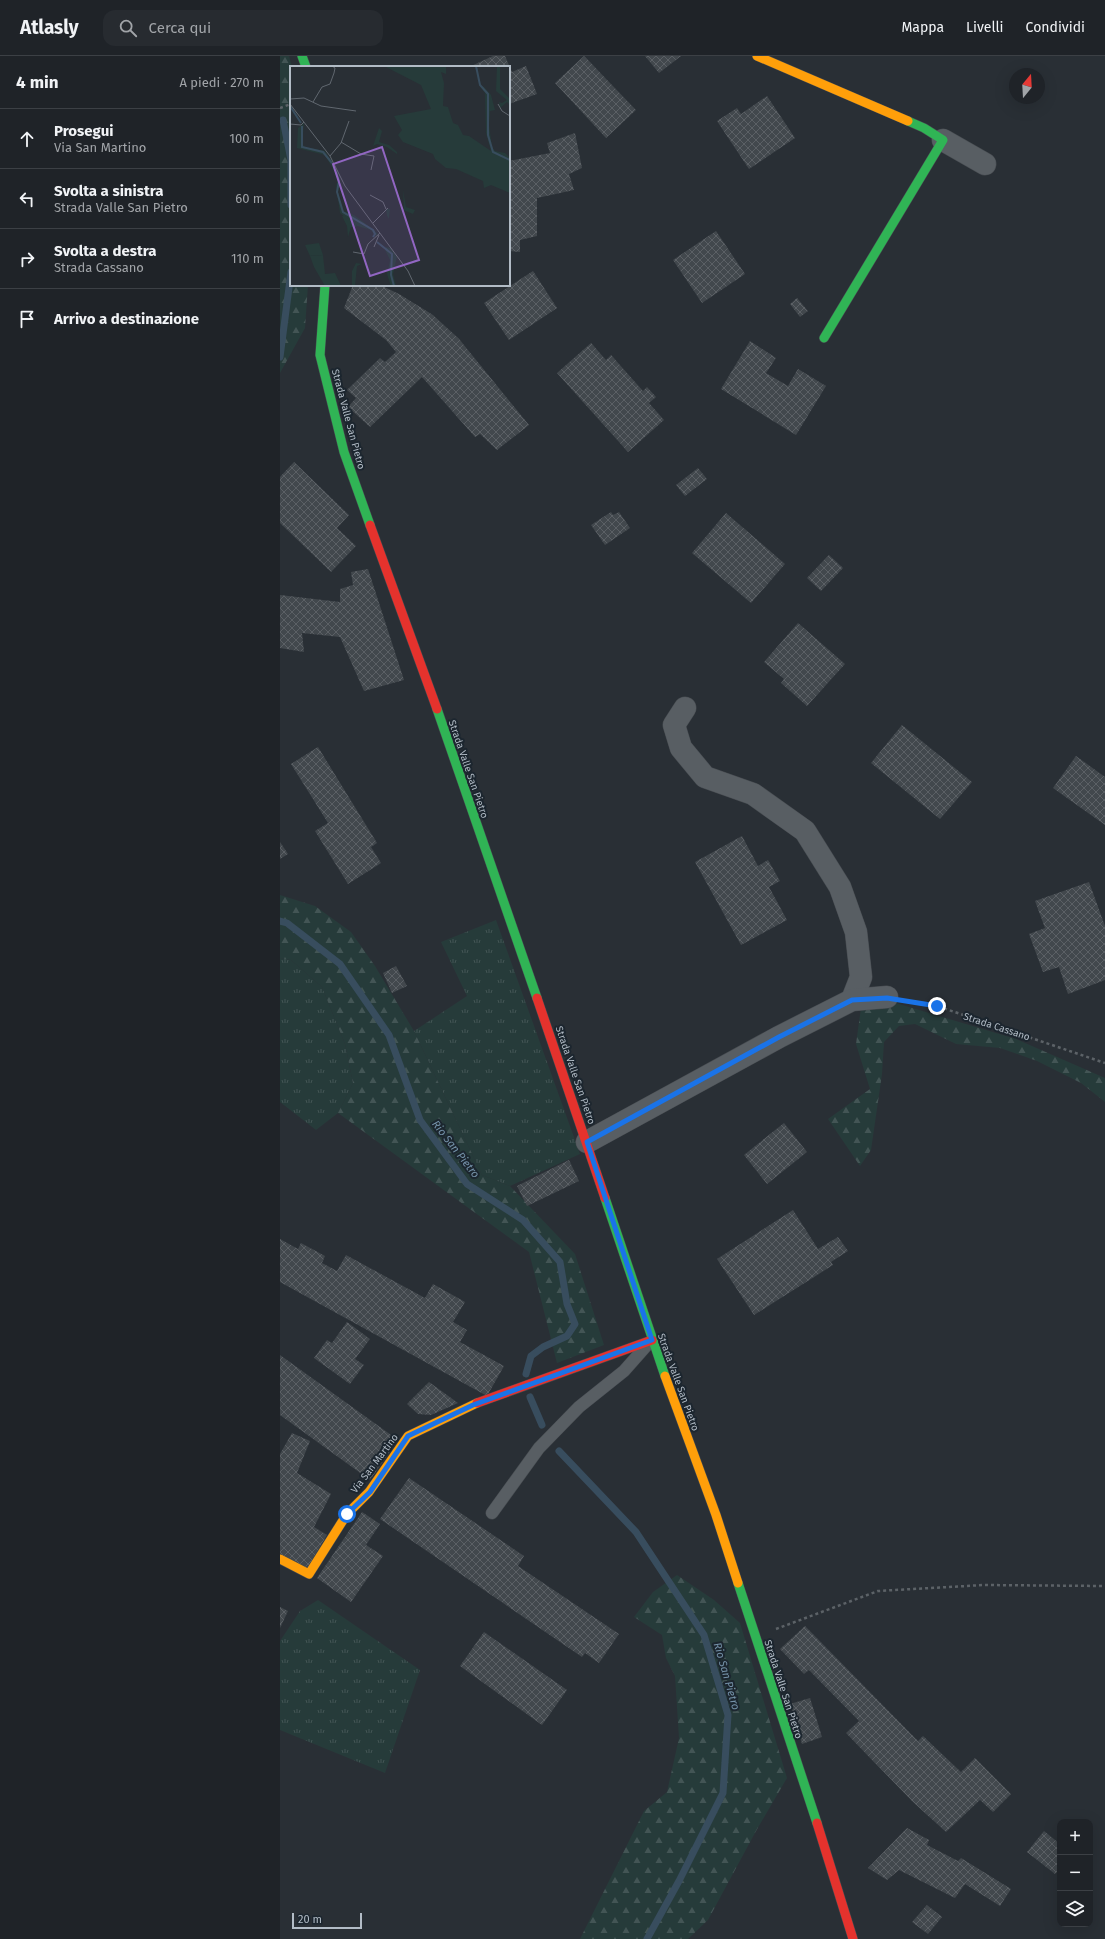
<!DOCTYPE html>
<html lang="it">
<head>
<meta charset="utf-8">
<style>
  body { margin:0; font-family:"Fira Sans",sans-serif; background:#272b30; color:#f1f3f6 }
  .controls { position:absolute; right:12px; bottom:12px; display:grid; overflow:hidden; border-radius:8px; box-shadow:0 4px 16px #0002 }
  .controls button { width:36px; height:36px; display:grid; place-items:center; padding:0; border:0; border-bottom:1px solid #3c4045; background:#1f2328; color:#f1f3f6; font:20px sans-serif }
  .compass { position:absolute; left:729px; top:12px; width:36px; height:36px; border-radius:50%; background:#1f2328; box-shadow:0 4px 16px #0002; rotate:18deg }
  .scale { position:absolute; left:12px; bottom:10px; width:70px; box-sizing:border-box; padding-left:4px; border:2px solid #b2bcc6; border-top:0; font-size:11px; line-height:14px; white-space:nowrap; color:#b2bcc6; -webkit-text-stroke:3px #1c262f; paint-order:stroke }
  .stop { position:absolute; width:12px; height:12px; margin:-9px; border:3px solid #1a73e8; border-radius:50%; background:#fff }
  .stop.end { background:#1a73e8; border-color:#fff; box-shadow:0 1px 4px #0008 }
  .list { margin:0; padding:0; list-style:none }
  h2 { display:flex; justify-content:space-between; align-items:center; height:52px; margin:0; padding:0 16px; font-size:17px }
  h2 small { font-size:13px; font-weight:400; color:#a1a4a8 }
  .list li { display:grid; grid-template-columns:26px 1fr auto; gap:12px; align-items:center; box-sizing:border-box; height:60px; padding:0 16px; border-top:1px solid #3c4045 }
  .list b { display:block; font-size:15px; white-space:nowrap }
  .list p { margin:0; font-size:13px; white-space:nowrap; color:#a1a4a8 }
  .list em { font-size:13px; font-style:normal; color:#a1a4a8 }
  .icon { flex:none; width:22px; height:22px; fill:none; stroke:currentColor; stroke-width:2; stroke-linecap:round; stroke-linejoin:round }
  .map { position:relative; flex:none; width:825px; height:1883px; overflow:hidden }
  header { display:flex; align-items:center; gap:24px; box-sizing:border-box; height:56px; padding:0 20px; background:#1f2328; border-bottom:1px solid #3c4045 }
  header strong { font-size:19px }
  nav { display:flex; gap:22px; margin-inline-start:auto; font-size:14px }
  .search { width:280px; height:36px; background:#272b30; display:flex; align-items:center; gap:10px; box-sizing:border-box; padding:0 14px; border-radius:12px; color:#a1a4a8; font-size:15px }
  main { display:flex }
  aside { flex:1; background:#1f2328 }
  .map>svg:first-child { display:block }
</style>
</head>
<body>
<header>
<strong>Atlasly</strong>
<div class="search"><svg class="icon" aria-label="search" viewBox="0 0 24 24"><circle cx="10" cy="10" r="6"/><path d="M15 15l6 6"/></svg>Cerca qui</div>
<nav><a>Mappa</a><a>Livelli</a><a>Condividi</a></nav>
</header>
<main>
<aside>
<h2>4 min<small>A piedi · 270 m</small></h2>
<ul class="list">
<li><svg class="icon" aria-label="ahead" viewBox="0 0 24 24"><path d="M12 20V5M6 11l6-6 6 6"/></svg><div><b>Prosegui</b><p>Via San Martino</p></div><em>100 m</em></li>
<li><svg class="icon" aria-label="left" viewBox="0 0 24 24"><path d="M17 20v-9H6M10 6l-5 5 5 5"/></svg><div><b>Svolta a sinistra</b><p>Strada Valle San Pietro</p></div><em>60 m</em></li>
<li><svg class="icon" aria-label="right" viewBox="0 0 24 24"><path d="M7 20v-9h11M14 6l5 5-5 5"/></svg><div><b>Svolta a destra</b><p>Strada Cassano</p></div><em>110 m</em></li>
<li><svg class="icon" aria-label="arrive" viewBox="0 0 24 24"><path d="M6 21V4h12l-3 4 3 4H6"/></svg><div><b>Arrivo a destinazione</b></div></li>
</ul>
</aside>
<div class="map">
<svg width="825" height="1883" viewBox="0 0 825 1883">
  <defs>
    <pattern id="grass-tufts" width="24" height="20" patternUnits="userSpaceOnUse"><rect width="24" height="20" fill="#263b3a"/><path d="M3 7l-1-3M5 7V3M7 7l1-3M15 17l-1-3M17 17v-4M19 17l1-3" fill="none" stroke="#435555"/></pattern>
    <pattern id="forest-firs" width="22" height="20" patternUnits="userSpaceOnUse"><rect width="22" height="20" fill="#263b3a"/><path d="M5 1l3.5 6h-7zM16 11l3.5 6h-7z" fill="#435555"/></pattern>
    <pattern id="building-cross-hatch" width="8" height="8" patternUnits="userSpaceOnUse"><rect width="8" height="8" fill="#42484d"/><path d="M0 0l8 8M0 8l8-8" fill="none" stroke="#5b6065"/></pattern>
  </defs>
  <rect width="100%" height="100%" fill="#292f35"/>
  <g fill="url(#grass-tufts)">
    <polygon points="216,864 300,1098 230,1130 202,1119 134,975 187,940 161,886"/>
    <polygon points="0,902 11,904 42,931 65,988 73,1027 58,1057 36,1074 0,1046"/>
    <polygon points="38,1544 140,1614 105,1717 0,1674 0,1585 20,1555"/>
  </g>
  <g fill="url(#forest-firs)">
    <polygon points="0,0 9,0 12,11 11,229 28,229 25,272 0,317"/>
    <polygon points="0,839 35,850 71,876 95,910 134,975 202,1119 230,1130 295,1198 324,1289 277,1307 249,1196 58,1057 73,1027 65,988 42,931 11,904 0,902"/>
    <polygon points="609,945 736,983 825,1022 825,1046 801,1027 757,1005 720,992 676,988 635,968 619,970 604,986 602,1018 591,1094 580,1110 548,1063 590,1033 576,988 581,952"/>
    <polygon points="397,1519 434,1544 460,1567 507,1722 476,1775 428,1864 408,1883 300,1883 364,1755 387,1736 399,1682 395,1620 386,1602 382,1579 354,1561 373,1536"/>
  </g>
  <g fill="none" stroke-linecap="round" stroke-linejoin="round">
    <g stroke="#384d5e" stroke-width="7">
      <polyline points="3,64 11,104 11,149"/>
      <polyline points="0,301 11,216"/>
      <polyline points="0,865 7,867 60,908 109,979 140,1064 187,1128 243,1164 280,1206 287,1248 295,1268 287,1280 263,1291 251,1300 246,1318"/>
      <polyline points="250,1341 262,1369"/>
      <polyline points="279,1395 356,1476 424,1579 448,1659 443,1737 399,1825 367,1883"/>
    </g>
  </g>
  <g fill="url(#building-cross-hatch)">
    <polygon points="213,0 225,0 232,16 246,10 257,38 229,48 229,11 189,11"/>
    <polygon points="304,0 356,54 326,82 275,27"/>
    <polygon points="365,0 401,0 379,17"/>
    <polygon points="487,40 515,82 469,113 437,65 457,52 461,58"/>
    <polygon points="295,77 302,112 289,118 294,134 257,142 257,180 240,184 240,196 229,195 229,105 270,97 267,87"/>
    <polygon points="436,175 465,218 422,247 393,204"/>
    <polygon points="253,215 277,252 229,284 204,247"/>
    <polygon points="73,229 100,229 119,238 153,259 179,283 249,369 217,394 200,378 195,381 142,321 90,371 68,351 76,342 67,334 100,302 105,306 116,296 106,284 64,252"/>
    <polygon points="517,242 528,255 520,261 510,248"/>
    <polygon points="470,285 496,302 486,317 508,330 518,313 546,330 516,379 441,333"/>
    <polygon points="311,287 326,304 331,299 363,335 367,331 376,341 369,347 384,364 348,396 277,317"/>
    <polygon points="14,406 69,459 57,472 76,490 51,516 0,467 0,421"/>
    <polygon points="418,412 427,423 405,440 396,429"/>
    <polygon points="331,456 333,459 339,456 350,472 325,489 311,469"/>
    <polygon points="446,457 505,508 471,547 412,497"/>
    <polygon points="549,499 563,512 541,535 527,522"/>
    <polygon points="88,513 124,624 84,635 60,581 22,577 24,596 0,592 0,539 60,546 60,533 73,529 71,516"/>
    <polygon points="518,567 565,608 527,650 501,627 504,623 484,606"/>
    <polygon points="622,669 692,726 660,763 591,707"/>
    <polygon points="38,691 97,787 91,791 101,807 68,828 35,775 48,767 11,708"/>
    <polygon points="796,700 825,721 825,769 773,732"/>
    <polygon points="462,780 478,810 488,804 500,825 489,831 507,864 461,889 415,806"/>
    <polygon points="0,786 8,798 0,803"/>
    <polygon points="809,826 825,870 825,924 788,938 779,911 763,916 749,878 765,872 755,845"/>
    <polygon points="116,910 127,930 112,937 103,917"/>
    <polygon points="504,1067 527,1096 487,1128 464,1099"/>
    <polygon points="289,1104 299,1125 247,1150 237,1130"/>
    <polygon points="513,1154 538,1193 558,1181 568,1195 551,1206 553,1209 474,1259 437,1203"/>
    <polygon points="0,1183 18,1193 21,1187 45,1200 42,1207 57,1215 66,1199 145,1242 153,1228 185,1246 173,1266 187,1274 180,1286 224,1310 207,1340 0,1226"/>
    <polygon points="67,1266 90,1283 75,1303 84,1309 70,1328 34,1302 47,1284 52,1287"/>
    <polygon points="0,1299 118,1384 90,1424 0,1359"/>
    <polygon points="149,1326 178,1347 151,1359 138,1358 127,1348"/>
    <polygon points="12,1377 30,1385 17,1417 51,1438 34,1471 47,1479 27,1513 0,1498 0,1398"/>
    <polygon points="129,1422 244,1500 238,1510 339,1578 319,1607 305,1597 302,1601 100,1463"/>
    <polygon points="82,1456 100,1468 86,1489 103,1500 71,1546 37,1522"/>
    <polygon points="0,1551 8,1555 0,1572"/>
    <polygon points="525,1570 638,1685 643,1680 681,1716 695,1702 731,1738 713,1756 700,1744 666,1776 633,1746 566,1677 579,1665 529,1614 524,1618 500,1593"/>
    <polygon points="204,1576 287,1634 262,1669 180,1610"/>
    <polygon points="530,1642 542,1681 522,1688 510,1648"/>
    <polygon points="627,1772 649,1784 647,1789 678,1805 681,1802 731,1833 720,1850 685,1828 675,1842 619,1814 607,1824 588,1812"/>
    <polygon points="764,1775 780,1788 780,1812 775,1818 747,1796"/>
    <polygon points="647,1849 662,1861 648,1878 632,1866"/>
  </g>
  <g fill="none" stroke-linecap="round" stroke-linejoin="round">
    <g stroke="#464b50" stroke-width="13">
      <polyline id="lane" points="212,1457 259,1392 299,1351 344,1315 367,1289"/>
    </g>
    <g stroke="#464b50" stroke-width="23">
      <g id="street">
        <polyline points="663,84 705,108"/>
        <polyline points="405,652 394,669 401,692 425,721 473,738 525,775 560,831 576,876 581,921 572,944"/>
        <polyline points="307,1086 499,981 572,944 607,941"/>
      </g>
    </g>
    <g stroke="#464b50" stroke-width="10">
      <g id="fast">
        <polyline points="22,0 26,11"/>
        <polyline points="45,229 40,299 64,396 90,469"/>
        <polyline points="544,282 663,84 644,72 628,65"/>
        <polyline points="157,653 257,942"/>
        <polyline points="325,1142 385,1320"/>
        <polyline points="458,1527 537,1767"/>
      </g>
    </g>
    <g stroke="#464b50" stroke-width="10">
      <g id="slow">
        <polyline points="477,0 628,65"/>
        <polyline points="385,1320 436,1459 458,1527"/>
        <polyline points="0,1503 29,1518 67,1458 89,1436 128,1380 197,1347"/>
      </g>
    </g>
    <g stroke="#464b50" stroke-width="10">
      <g id="jam">
        <polyline points="90,469 157,653"/>
        <polyline points="257,942 325,1142"/>
        <polyline points="197,1347 372,1284"/>
        <polyline points="537,1767 573,1883"/>
      </g>
    </g>
    <g stroke="#5c6267" stroke-width="2.5" stroke-dasharray="3 3" stroke-linecap="butt">
      <polyline points="0,52 11,48"/>
      <polyline points="629,945 657,950 825,1007"/>
      <polyline points="496,1573 598,1535 704,1529 825,1530"/>
    </g>
    <use href="#lane" stroke="#585e63" stroke-width="12"/>
    <use href="#street" stroke="#585e63" stroke-width="22"/>
    <use href="#fast" stroke="#30b455" stroke-width="9"/>
    <use href="#slow" stroke="#ff9f0a" stroke-width="9"/>
    <use href="#jam" stroke="#e5322d" stroke-width="9"/>
  </g>
  <g fill="none" stroke-linecap="round" stroke-linejoin="round">
    <polyline stroke="#1a73e8" stroke-width="5" points="67,1458 90,1436 128,1380 193,1349 372,1284 307,1086 499,981 572,944 607,942 657,950"/>
  </g>
  <g text-anchor="middle" stroke-width="4" stroke-linejoin="round" paint-order="stroke">
    <g font-size="10" fill="#b2bcc6" stroke="#1c262f">
      <text transform="translate(69 363) rotate(75)" y="4">Strada Valle San Pietro</text>
      <text transform="translate(189 713) rotate(71)" y="4">Strada Valle San Pietro</text>
      <text transform="translate(717 970) rotate(18)" y="4">Strada Cassano</text>
      <text transform="translate(296 1019) rotate(71)" y="4">Strada Valle San Pietro</text>
      <text transform="translate(399 1326) rotate(70)" y="4">Strada Valle San Pietro</text>
      <text transform="translate(94 1407) rotate(-53)" y="4">Via San Martino</text>
      <text transform="translate(504 1633) rotate(72)" y="4">Strada Valle San Pietro</text>
    </g>
    <g font-size="11" font-style="italic" fill="#7491a8" stroke="#1c262f">
      <text transform="translate(176 1093) rotate(52)" y="4">Rio San Pietro</text>
      <text transform="translate(447 1620) rotate(74)" y="4">Rio San Pietro</text>
    </g>
  </g>
  <g transform="translate(10 10)">
    <rect width="220" height="220" fill="#292f35"/>
    <path d="M55,149L58,153L64,152L67,158L66,161H61L58,171L57,160L52,150ZM29,177L33,189L20,190L15,179ZM66,197L72,198L67,200L65,220H62V205Z" fill="#263b3a"/>
    <path d="M94,0H156V8L151,6L154,17L153,40L158,41L163,57L168,59L173,69L179,70L201,85L196,67L195,27L189,19L194,21L201,29L205,44L200,45L199,59L202,81L205,85L215,87L220,92V127L201,119L194,122L193,115L166,103L156,102L145,93L143,88L113,76L108,69L112,64L104,50L141,43L131,19ZM207,0H210V23L220,33V39L217,36L210,42L209,36L212,37L217,34L206,25ZM14,57L12,78L15,81L35,85L48,106V126L53,145L64,149L84,164L88,168L85,170L81,164L67,160L64,152L59,154L50,147L46,120L48,112L35,89L7,82L8,62ZM89,62L92,65L89,76L99,79L107,86V88L97,81L87,78L83,80ZM113,124L116,141L125,144L123,148L111,143H100L99,153L97,150L96,143H114ZM96,181L101,182L107,191L103,208L106,220H101L97,208L100,194L95,184ZM33,189L35,208L45,207L51,220H35L24,201L20,190Z" fill="#263b3a"/>
    <path fill="none" stroke="#384d5e" stroke-width="2" d="M186,0L190,19L198,28V69L203,86L220,94M0,40L11,57M12,60V81L33,86L42,97M46,106L49,115L47,126L53,146L83,164L85,168L83,171M87,176L102,188L101,209L104,220"/>
    <path fill="none" stroke="#60676f" stroke-width="1" d="M0,33L14,32L31,40L66,45M23,36L32,21L40,18L44,7L45,2L42,0M0,38L40,90L55,120L118,205L125,220M208,38L212,45L220,50M0,58L11,59L14,56M51,76L71,88L84,90L81,104M40,90L51,77L59,55M80,129L93,136L96,143M83,157L98,142M84,181L89,169M63,186L74,188L78,178L90,167"/>
    <path fill="#9166c2" fill-opacity="0.15" stroke="#9166c2" stroke-width="2" d="M92,81L129,194L80,210L43,98Z"/>
    <rect width="220" height="220" fill="none" stroke="#b2bcc6" stroke-width="2"/>
  </g>
</svg>
<div class="controls">
<button>+</button>
<button>−</button>
<button><svg class="icon" aria-label="layers" viewBox="0 0 24 24"><path d="M12 4l9 5-9 5-9-5zM3 14l9 5 9-5"/></svg></button>
</div>
<svg class="compass" viewBox="-18 -18 36 36"><path d="M0-13l5 13h-10z" fill="#e53935"/><path d="M0 13l5-13h-10z" fill="#a1a4a8"/></svg>
<div class="scale">20 m</div>
<div class="stop" style="left:67px;top:1458px"></div>
<div class="stop end" style="left:657px;top:950px"></div>
</div>
</main>
</body>
</html>
